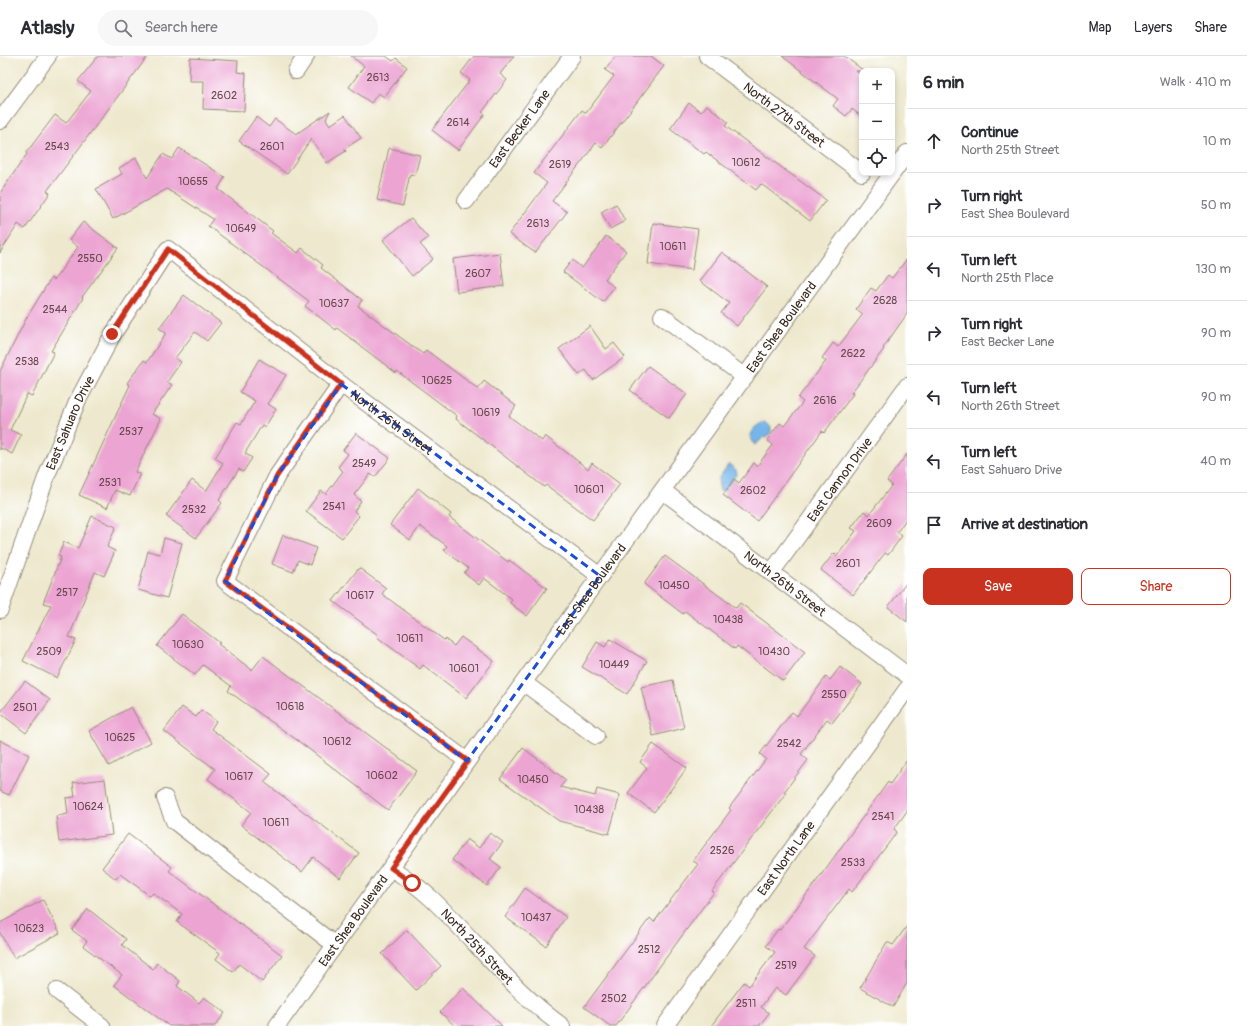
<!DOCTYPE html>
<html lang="en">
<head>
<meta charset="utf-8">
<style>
  body { margin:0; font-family:Pangolin,sans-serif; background:#f7f7f7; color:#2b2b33 }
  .controls { position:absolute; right:12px; top:12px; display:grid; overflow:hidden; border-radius:8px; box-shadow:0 2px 6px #0003 }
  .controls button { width:36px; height:36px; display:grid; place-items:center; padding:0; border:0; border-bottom:1px solid #e1e1e2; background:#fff; color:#2b2b33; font:20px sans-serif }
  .stop { position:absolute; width:12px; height:12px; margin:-9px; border:3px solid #c8321e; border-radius:50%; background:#fff }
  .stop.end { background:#c8321e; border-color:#fff; box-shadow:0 1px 4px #0008 }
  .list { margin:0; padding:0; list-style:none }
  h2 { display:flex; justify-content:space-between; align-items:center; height:52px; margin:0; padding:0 16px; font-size:17px }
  h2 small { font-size:13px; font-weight:400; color:#7c7c81 }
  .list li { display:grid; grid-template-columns:26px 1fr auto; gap:12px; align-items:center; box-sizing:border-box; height:64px; padding:0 16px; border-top:1px solid #e1e1e2 }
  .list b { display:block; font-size:15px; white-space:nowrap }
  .list p { margin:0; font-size:13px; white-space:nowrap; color:#7c7c81 }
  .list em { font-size:13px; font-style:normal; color:#7c7c81 }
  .actions { display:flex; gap:8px; padding:12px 16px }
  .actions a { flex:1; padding:9px 0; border:1px solid #c8321e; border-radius:8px; text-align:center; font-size:14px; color:#c8321e }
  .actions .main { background:#c8321e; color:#fff }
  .icon { flex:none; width:22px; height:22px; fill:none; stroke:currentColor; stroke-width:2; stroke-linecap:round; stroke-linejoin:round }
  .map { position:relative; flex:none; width:907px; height:970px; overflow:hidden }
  header { display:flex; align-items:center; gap:24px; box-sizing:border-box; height:56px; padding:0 20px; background:#fff; border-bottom:1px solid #e1e1e2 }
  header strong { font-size:19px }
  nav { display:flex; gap:22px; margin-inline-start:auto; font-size:14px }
  .search { width:280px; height:36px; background:#f7f7f7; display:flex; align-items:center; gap:10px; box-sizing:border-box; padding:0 14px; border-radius:22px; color:#7c7c81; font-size:15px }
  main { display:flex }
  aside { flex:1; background:#fff }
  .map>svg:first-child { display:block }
</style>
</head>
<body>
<header>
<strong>Atlasly</strong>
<div class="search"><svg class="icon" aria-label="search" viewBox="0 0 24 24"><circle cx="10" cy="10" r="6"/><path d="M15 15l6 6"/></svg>Search here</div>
<nav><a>Map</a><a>Layers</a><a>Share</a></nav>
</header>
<main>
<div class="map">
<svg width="907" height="970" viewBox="0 0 907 970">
  <rect width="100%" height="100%" fill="#fff"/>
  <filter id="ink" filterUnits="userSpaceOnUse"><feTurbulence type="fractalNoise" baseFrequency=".025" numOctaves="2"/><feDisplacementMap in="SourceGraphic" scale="8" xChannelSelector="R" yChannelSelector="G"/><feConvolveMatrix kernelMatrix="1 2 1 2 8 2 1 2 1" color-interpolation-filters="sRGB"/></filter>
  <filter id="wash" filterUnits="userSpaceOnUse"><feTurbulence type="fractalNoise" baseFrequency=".012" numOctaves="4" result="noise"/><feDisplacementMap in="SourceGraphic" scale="16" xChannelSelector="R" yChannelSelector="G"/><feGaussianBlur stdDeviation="0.9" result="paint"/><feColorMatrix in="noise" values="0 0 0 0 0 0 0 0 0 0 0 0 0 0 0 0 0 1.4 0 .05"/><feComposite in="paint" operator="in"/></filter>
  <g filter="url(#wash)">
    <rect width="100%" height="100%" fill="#eee9ce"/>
    <g fill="#75b5e9" stroke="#587084">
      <path d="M764,366C769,368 774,373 769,379C766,382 766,380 763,382C760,384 758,387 755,389C744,380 754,370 764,366Z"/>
      <polygon points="729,408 736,414 737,417 724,435 720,435 718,423"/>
    </g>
    <g id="blocks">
      <g fill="#eca4d3">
        <polygon points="98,0 148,0 47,135 50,137 25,173 18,168 0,197 0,137 27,98 26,97 55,59 66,67 91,35 78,25"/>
        <polygon points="351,0 386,0 393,5 396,2 407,11 384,41 378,37 371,47 349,31 364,10"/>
        <polygon points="474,0 514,0 500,18 507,24 482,56 485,58 458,94 432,74 470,24 461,17"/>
        <polygon points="616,0 651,0 664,10 602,92 596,87 552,145 567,156 536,196 534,196 509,178 547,127 534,117 582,54 586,57 614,20 605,14"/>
        <polygon points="782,0 844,0 864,15 856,15 862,20 862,61 852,53 846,60 833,50 838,43"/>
        <polygon points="190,2 238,5 237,16 246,17 244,55 203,53 204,25 189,25"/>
        <polygon points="689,47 701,56 707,49 728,66 725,70 826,144 810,165 761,128 756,134 706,96 704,98 670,73"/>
        <polygon points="330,55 326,63 330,69 345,59 361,82 344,93 346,95 327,107 311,83 287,118 239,85 256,61 269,71 275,63 296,78"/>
        <polygon points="179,92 225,121 218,133 273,175 271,177 298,197 302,192 323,209 321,212 362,244 358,250 423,298 426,294 478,333 484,325 516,350 509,360 542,385 545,380 588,413 592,407 620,428 593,464 546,429 544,431 503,399 456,363 457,360 397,315 396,317 337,272 336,274 305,250 309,245 208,170 213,163 167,133 113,163 96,133 122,118 119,112 136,102 147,122 163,98 172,103"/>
        <polygon points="389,92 420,99 415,119 410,118 403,150 377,144"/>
        <polygon points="616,148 625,165 610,173 601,156"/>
        <polygon points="411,162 428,182 420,188 433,203 412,220 383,184"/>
        <polygon points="83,166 118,192 82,241 83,242 51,295 54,296 32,340 27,338 10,374 21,379 12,398 1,392 0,394 0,315 26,263 51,222 54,224 78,191 69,184"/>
        <polygon points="653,167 698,173 692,214 648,208"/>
        <polygon points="606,180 626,195 605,223 614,231 603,246 563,216 572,204 582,212"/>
        <polygon points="722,196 767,231 737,270 721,257 729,247 700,225"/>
        <polygon points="500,197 504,230 457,236 453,203"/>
        <polygon points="907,203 907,258 883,292 884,293 851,337 853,338 824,377 822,375 757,465 723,439 734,423 739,427 754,407 757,410 773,389 767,384 780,367 784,370 803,346 798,342 826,305 822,302 833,287 838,291 863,258 856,253 871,232 876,235 888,219 892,222"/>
        <polygon points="184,239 221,267 207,285 195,276 175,302 181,306 167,326 172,329 152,358 161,363 135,416 140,418 130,440 115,434 107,452 79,439 130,329 127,327 144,304 147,306 166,277 159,272"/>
        <polygon points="590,270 606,293 614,287 625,301 593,324 586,314 579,319 559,293"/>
        <polygon points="259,303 286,319 268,348 276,353 265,371 262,369 245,397 252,402 243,416 239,413 219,444 222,447 196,482 166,460 192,424 206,435 223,407 215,402 237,366 241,368 255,345 240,336"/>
        <polygon points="648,310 687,338 669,362 630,334"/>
        <polygon points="356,377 390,402 375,421 370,418 354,439 361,445 354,455 359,460 342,482 306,455 321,435 326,438 343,415 338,411 348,398 343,394"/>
        <polygon points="907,398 907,462 897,476 902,480 888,499 885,497 853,539 821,514 834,497 837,500 856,475 851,472 864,455 869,459 892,429 887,425"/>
        <polygon points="418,432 451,458 449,461 508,506 509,504 547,532 527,560 510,547 512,543 484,522 479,529 464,517 468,512 444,494 447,490 420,470 410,484 390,469"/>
        <polygon points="92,460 116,471 107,491 115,495 104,520 95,516 69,581 76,584 57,622 23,605 51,549 43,547 61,501 58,500 64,486 78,492"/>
        <polygon points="283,479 316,492 310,509 298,504 293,516 272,508"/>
        <polygon points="164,482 182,487 167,542 138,534 148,495 160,498"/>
        <polygon points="665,500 736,552 740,547 805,596 783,625 737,590 735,593 685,555 683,558 644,528"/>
        <polygon points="359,512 386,532 382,538 444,584 445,583 454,590 461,581 494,605 466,642 423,609 420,613 377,581 378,579 333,545"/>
        <polygon points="907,526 907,566 888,551"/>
        <polygon points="182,558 220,587 218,588 252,614 263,600 417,715 388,754 297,684 228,635 231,630 203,609 195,619 157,590"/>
        <polygon points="610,583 647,605 627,638 582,611 597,586 605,591"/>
        <polygon points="840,611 862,628 832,667 827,663 801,698 808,704 784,736 786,737 712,835 714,836 616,970 610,970 584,951 650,862 654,866 698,808 693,805 731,754 729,752 766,703 760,698 792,656 797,660 826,621 830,624"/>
        <polygon points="673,624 684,672 653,680 641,631"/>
        <polygon points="25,625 50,644 26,677 0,657"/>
        <polygon points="131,651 151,686 109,710 89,675"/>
        <polygon points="182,651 196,661 201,654 216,665 211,673 271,718 264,726 359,797 340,822 313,801 302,816 241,769 251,756 208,723 215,713 164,675"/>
        <polygon points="0,684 29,699 9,739 0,735"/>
        <polygon points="653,688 687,712 654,756 628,737 647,712 640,706"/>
        <polygon points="523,692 566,724 560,731 595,740 597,733 620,739 609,778 559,765 500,723"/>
        <polygon points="907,704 907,755 894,773 897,776 852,836 849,833 804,893 815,900 786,939 775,932 761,951 769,957 759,970 711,970 744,926 749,930 775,896 766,890 778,873 780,874 824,815 888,726 890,728"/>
        <polygon points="105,723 112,779 59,786 56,760 68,758 66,742 75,741 73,727"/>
        <polygon points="490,777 503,786 490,803 501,811 487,830 452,804 467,783 479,792"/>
        <polygon points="128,778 172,811 169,815 282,899 262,926 239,908 233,916 216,903 220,897 177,866 182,858 153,837 150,840 120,818 116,823 102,812"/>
        <polygon points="525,832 566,861 546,890 505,861"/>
        <polygon points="43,844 60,877 14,902 0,877 0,867"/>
        <polygon points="88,853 126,883 122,889 153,913 157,907 180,925 177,930 199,947 204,941 225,957 215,970 169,970 114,929 122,919 83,890 87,885 72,874"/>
        <polygon points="907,870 907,927 893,951 860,932 887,886 893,889"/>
        <polygon points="407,874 441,910 416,934 382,898"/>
        <polygon points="463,932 502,970 455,970 440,956"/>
      </g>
    </g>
  </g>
  <g filter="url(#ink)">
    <use href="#blocks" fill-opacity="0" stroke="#948a76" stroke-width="1"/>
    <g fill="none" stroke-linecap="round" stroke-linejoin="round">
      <g stroke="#948a76" stroke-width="18">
        <g id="minor">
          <path id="s1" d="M707,0L862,117"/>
          <polyline points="296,15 306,0"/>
          <polyline points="0,65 48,0"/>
          <path id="s2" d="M466,145L572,0"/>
          <polyline points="662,260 745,321"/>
          <polyline points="341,328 277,420 225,525 467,705"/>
          <path id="s3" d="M663,435L907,619"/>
          <path id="s4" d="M771,517L907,330"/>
          <path id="s5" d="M0,554L47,419L78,344L113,278L168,193L341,328L600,520"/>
          <polyline points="524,627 596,680"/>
          <polyline points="165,742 174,765 335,889"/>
          <path id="s6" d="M391,812C405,821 419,831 432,843C476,885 512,934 562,970"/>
          <polyline points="57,935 102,970"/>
          <path id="s7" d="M277,970L600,520L907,97"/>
          <path id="s8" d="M665,970L907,633"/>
        </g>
      </g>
      <use href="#minor" stroke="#fff" stroke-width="16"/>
    </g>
  </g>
  <g fill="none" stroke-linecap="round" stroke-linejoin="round" filter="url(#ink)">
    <polyline stroke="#c8321e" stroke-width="5" points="112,278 168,193 341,328 277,420 225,525 468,705 391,812 412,827"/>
  </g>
  <path fill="none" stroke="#1d4ed8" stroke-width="3" stroke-dasharray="8 5" stroke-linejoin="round" d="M341,328L600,520L467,705L225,525L277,420Z"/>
  <g text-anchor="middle" stroke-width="3" stroke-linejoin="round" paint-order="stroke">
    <g font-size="11" fill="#67484b">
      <text x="378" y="25">2613</text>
      <text x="224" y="43">2602</text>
      <text x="458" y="70">2614</text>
      <text x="57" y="94">2543</text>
      <text x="272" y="94">2601</text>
      <text x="746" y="110">10612</text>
      <text x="560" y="112">2619</text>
      <text x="193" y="129">10655</text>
      <text x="538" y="171">2613</text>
      <text x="241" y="176">10649</text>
      <text x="673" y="194">10611</text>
      <text x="90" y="206">2550</text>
      <text x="478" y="221">2607</text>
      <text x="885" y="248">2628</text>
      <text x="334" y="251">10637</text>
      <text x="55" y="257">2544</text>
      <text x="853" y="301">2622</text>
      <text x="27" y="309">2538</text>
      <text x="437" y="328">10625</text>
      <text x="825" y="348">2616</text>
      <text x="486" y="360">10619</text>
      <text x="131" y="379">2537</text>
      <text x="364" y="411">2549</text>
      <text x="110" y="430">2531</text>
      <text x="589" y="437">10601</text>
      <text x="753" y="438">2602</text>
      <text x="334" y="454">2541</text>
      <text x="194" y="457">2532</text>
      <text x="879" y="471">2609</text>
      <text x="848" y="511">2601</text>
      <text x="674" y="533">10450</text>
      <text x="67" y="540">2517</text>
      <text x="360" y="543">10617</text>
      <text x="728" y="567">10438</text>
      <text x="410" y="586">10611</text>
      <text x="188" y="592">10630</text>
      <text x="49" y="599">2509</text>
      <text x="774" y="599">10430</text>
      <text x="614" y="612">10449</text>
      <text x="464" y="616">10601</text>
      <text x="834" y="642">2550</text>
      <text x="290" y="654">10618</text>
      <text x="25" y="655">2501</text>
      <text x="120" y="685">10625</text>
      <text x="337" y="689">10612</text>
      <text x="789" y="691">2542</text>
      <text x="382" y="723">10602</text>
      <text x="239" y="724">10617</text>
      <text x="533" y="727">10450</text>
      <text x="88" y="754">10624</text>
      <text x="589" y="757">10438</text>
      <text x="883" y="764">2541</text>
      <text x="276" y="770">10611</text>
      <text x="722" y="798">2526</text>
      <text x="853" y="810">2533</text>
      <text x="536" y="865">10437</text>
      <text x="29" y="876">10623</text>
      <text x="649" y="897">2512</text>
      <text x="786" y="913">2519</text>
      <text x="614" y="946">2502</text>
      <text x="746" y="951">2511</text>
    </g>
    <g font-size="13" fill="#3b2a1e" stroke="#fff">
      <text dy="5" stroke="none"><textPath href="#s1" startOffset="97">North 27th Street</textPath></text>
      <text dy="5" stroke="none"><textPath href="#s2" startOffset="90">East Becker Lane</textPath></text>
      <text dy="5" stroke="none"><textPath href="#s7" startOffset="862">East Shea Boulevard</textPath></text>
      <text dy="5" stroke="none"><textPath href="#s5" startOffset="683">North 26th Street</textPath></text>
      <text dy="5" stroke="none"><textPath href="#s5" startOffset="200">East Sahuaro Drive</textPath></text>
      <text dy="5" stroke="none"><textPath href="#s4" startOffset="116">East Cannon Drive</textPath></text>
      <text dy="5" stroke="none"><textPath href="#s3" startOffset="153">North 26th Street</textPath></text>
      <text dy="5" stroke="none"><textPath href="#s7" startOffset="538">East Shea Boulevard</textPath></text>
      <text dy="5" stroke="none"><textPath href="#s8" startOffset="207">East North Lane</textPath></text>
      <text dy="5" stroke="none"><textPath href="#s7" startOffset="130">East Shea Boulevard</textPath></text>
      <text dy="5" stroke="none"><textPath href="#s6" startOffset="117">North 25th Street</textPath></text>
    </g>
  </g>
</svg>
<div class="controls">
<button>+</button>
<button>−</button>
<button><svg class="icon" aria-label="locate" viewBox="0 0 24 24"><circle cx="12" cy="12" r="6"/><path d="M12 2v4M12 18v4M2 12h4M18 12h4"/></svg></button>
</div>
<div class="stop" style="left:412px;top:827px"></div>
<div class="stop end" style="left:112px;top:278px"></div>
</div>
<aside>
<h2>6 min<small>Walk · 410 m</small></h2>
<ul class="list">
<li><svg class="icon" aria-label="ahead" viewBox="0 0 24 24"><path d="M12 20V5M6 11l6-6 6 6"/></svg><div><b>Continue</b><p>North 25th Street</p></div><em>10 m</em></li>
<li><svg class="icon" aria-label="right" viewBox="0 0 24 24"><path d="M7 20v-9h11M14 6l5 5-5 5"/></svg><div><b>Turn right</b><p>East Shea Boulevard</p></div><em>50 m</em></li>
<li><svg class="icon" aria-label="left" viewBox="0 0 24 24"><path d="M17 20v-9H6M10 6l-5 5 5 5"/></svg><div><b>Turn left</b><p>North 25th Place</p></div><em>130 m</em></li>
<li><svg class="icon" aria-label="right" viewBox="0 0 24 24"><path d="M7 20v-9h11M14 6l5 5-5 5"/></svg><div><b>Turn right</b><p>East Becker Lane</p></div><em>90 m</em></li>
<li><svg class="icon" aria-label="left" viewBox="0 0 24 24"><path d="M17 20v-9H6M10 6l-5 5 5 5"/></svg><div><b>Turn left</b><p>North 26th Street</p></div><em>90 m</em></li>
<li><svg class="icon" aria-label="left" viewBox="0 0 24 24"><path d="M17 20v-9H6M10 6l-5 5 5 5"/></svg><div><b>Turn left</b><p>East Sahuaro Drive</p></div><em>40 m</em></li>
<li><svg class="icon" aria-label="arrive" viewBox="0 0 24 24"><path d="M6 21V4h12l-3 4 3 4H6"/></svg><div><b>Arrive at destination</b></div></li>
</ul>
<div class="actions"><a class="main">Save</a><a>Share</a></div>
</aside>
</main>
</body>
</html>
